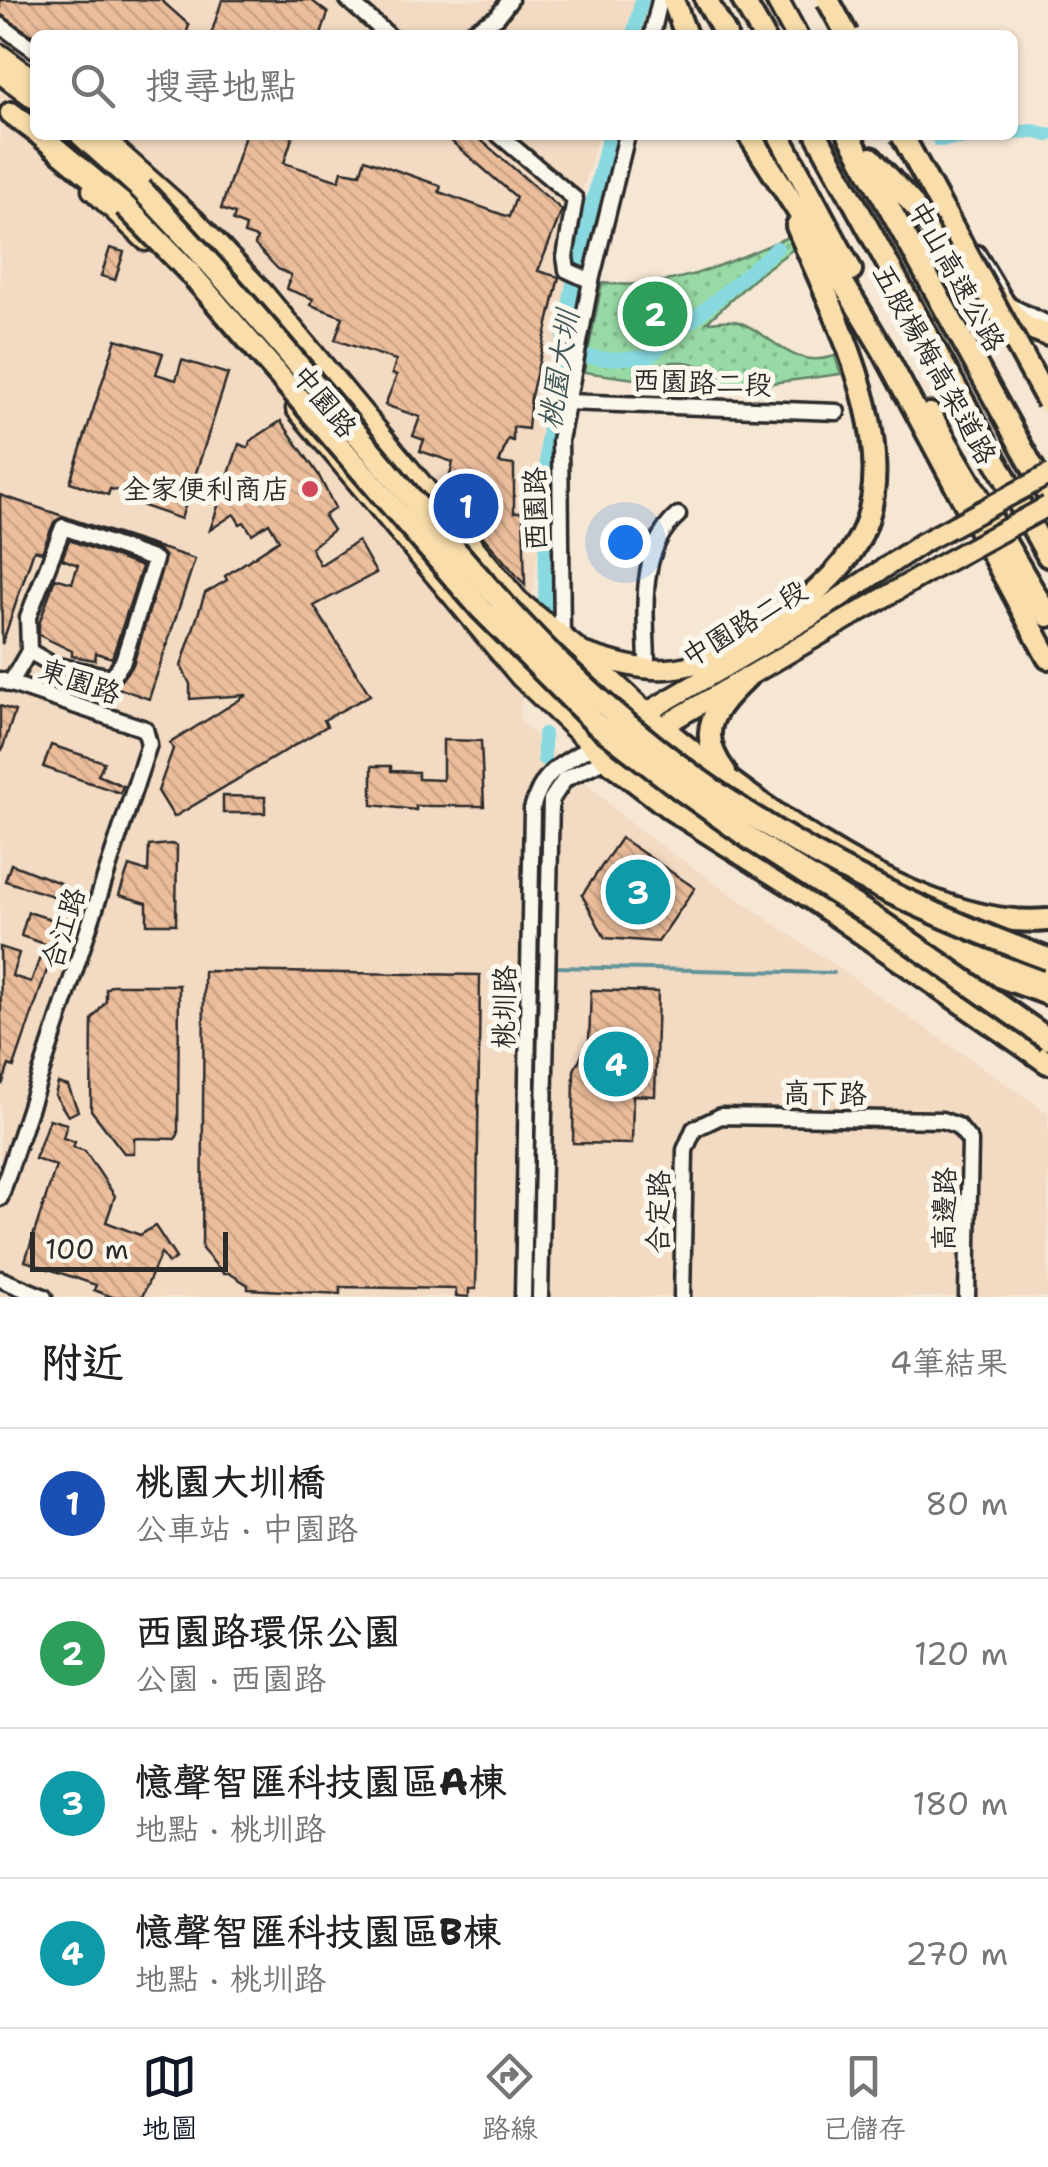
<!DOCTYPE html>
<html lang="zh-TW">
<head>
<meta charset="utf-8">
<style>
  body { margin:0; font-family:"Shantell Sans","LXGW WenKai TC",sans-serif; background:#f6f6f6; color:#222 }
  .scale { position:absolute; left:30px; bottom:25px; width:198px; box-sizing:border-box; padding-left:10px; border:5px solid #2b2b2b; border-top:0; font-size:28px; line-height:35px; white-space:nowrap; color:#2b2b2b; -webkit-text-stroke:8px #fbf7ec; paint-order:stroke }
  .you { position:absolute; left:625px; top:542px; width:35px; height:35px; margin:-25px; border:8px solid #fff; border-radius:50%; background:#1a73e8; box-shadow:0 0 0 15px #1a73e833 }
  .badge { display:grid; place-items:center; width:65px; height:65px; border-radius:50%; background:#111827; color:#fff; font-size:32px; font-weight:700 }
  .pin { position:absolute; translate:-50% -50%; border:5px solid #fff; box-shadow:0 2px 10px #0006 }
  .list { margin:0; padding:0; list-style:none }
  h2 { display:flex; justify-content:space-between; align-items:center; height:130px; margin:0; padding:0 40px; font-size:42px }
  h2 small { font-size:32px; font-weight:400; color:#767676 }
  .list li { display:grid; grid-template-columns:65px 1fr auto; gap:30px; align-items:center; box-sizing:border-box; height:150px; padding:0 40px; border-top:2px solid #e0e0e0 }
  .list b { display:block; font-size:38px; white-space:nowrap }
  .list p { margin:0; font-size:32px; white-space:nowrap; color:#767676 }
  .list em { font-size:32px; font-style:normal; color:#767676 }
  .icon { flex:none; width:55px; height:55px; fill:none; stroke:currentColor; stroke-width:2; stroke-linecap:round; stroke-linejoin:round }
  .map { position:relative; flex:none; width:1048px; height:1297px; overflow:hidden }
  .search { position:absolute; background:#fff; box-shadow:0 2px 8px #0004; left:30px; right:30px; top:30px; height:110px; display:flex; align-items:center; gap:25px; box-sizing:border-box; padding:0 35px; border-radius:15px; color:#767676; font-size:38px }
  .sheet { height:730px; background:#fff }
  nav { display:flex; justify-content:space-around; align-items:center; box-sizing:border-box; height:140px; border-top:2px solid #e0e0e0; background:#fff; font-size:28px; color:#767676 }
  nav a { display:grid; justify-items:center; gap:5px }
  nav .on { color:#111827 }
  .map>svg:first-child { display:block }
</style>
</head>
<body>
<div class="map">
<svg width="1048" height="1297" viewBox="0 0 1048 1297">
  <defs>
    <pattern id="green-dots" width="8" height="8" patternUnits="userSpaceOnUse" patternTransform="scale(2.5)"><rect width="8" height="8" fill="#98daa5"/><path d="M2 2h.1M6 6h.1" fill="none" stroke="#83bb8e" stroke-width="1.8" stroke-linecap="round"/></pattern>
    <pattern id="building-back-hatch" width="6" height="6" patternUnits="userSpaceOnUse" patternTransform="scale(2.5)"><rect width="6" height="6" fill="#ebbd9b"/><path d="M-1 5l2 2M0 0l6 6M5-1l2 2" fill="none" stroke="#caa386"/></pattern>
  </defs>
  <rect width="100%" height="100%" fill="#f6e6d4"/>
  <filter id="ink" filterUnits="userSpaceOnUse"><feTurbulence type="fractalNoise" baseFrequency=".01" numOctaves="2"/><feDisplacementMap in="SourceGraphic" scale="20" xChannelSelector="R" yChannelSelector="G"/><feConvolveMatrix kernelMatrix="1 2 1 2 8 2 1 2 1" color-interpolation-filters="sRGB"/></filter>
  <g filter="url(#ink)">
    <polygon fill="#f3dac3" points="0,0 636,0 626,35 35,35 35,135 598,135 574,221 519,720 634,827 1048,1113 1048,1297 0,1297"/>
    <path fill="url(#green-dots)" stroke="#628268" stroke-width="2.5" d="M788,237L796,247L757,276L707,322C717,322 729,318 739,322C774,335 790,370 835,356L841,374L726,389C707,354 661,355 634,379L584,372L602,283C670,292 727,263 788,237Z"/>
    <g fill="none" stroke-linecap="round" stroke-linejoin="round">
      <polyline stroke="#639498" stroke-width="4" points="554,967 834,973"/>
      <g stroke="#88dae0" stroke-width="14">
        <polyline points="633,35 642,0"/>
        <polyline points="1013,133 1033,131 1048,135"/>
        <polyline points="939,140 991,135"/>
        <polyline points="567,353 604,359 649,357 777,248"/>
        <polyline points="545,609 547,441 573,283 609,135"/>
        <polyline points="544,759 544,734"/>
      </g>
    </g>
    <g fill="url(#building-back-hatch)" stroke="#2b2b2b" stroke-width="2.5">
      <polygon points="0,0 161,0 189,25 186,35 35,37 0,14"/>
      <polygon points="222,0 311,0 328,13 321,35 211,35"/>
      <polygon points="245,135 293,135 284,163 339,181 342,171 360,174 365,159 441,186 439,192 509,217 516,197 444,135 475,135 562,210 538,271 559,277 531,396 528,429 513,427 513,441 508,439 499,463 514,465 514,512 523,512 525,585 454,503 462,500 448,484 453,462 420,451 424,440 413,436 420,417 385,405 397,375 392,374 396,360 335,340 343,317 311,305 313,299 287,289 291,275 278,269 255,245 257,238 244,234 246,226 233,221 235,214 221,209"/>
      <polygon points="110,248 124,252 115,280 101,276"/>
      <polygon points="116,339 163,353 156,374 176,380 182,360 228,374 181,519 143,506 145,500 120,491 110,489 108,495 70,482"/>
      <polygon points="281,421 318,474 335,508 324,516 333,530 311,548 320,565 358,541 376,573 314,606 370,695 324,720 327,726 174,817 158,791 173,749 170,743 247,695 190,699 190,684 181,666 205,593 227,580 225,576 279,540 269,523 252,534 244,522 240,524 234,514 210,530 239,444 248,448 250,441"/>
      <polygon points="0,495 66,517 54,522 42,552 34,550 2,644"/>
      <polygon points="68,518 195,559 149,699 115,687 133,665 165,557 159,550"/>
      <polygon points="69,540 142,567 112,658 96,653 95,660 72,656 72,651 39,635 39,624 55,578 72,583 78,565 62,559"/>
      <polygon points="0,706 15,711 2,750 0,750"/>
      <polygon points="443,740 481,741 484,806 416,806 416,810 372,805 372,766 391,766 391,771 418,772 418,779 443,780"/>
      <polygon points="51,745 104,762 98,775 123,786 120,793 43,767"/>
      <polygon points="223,796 265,797 265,813 223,813"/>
      <polygon points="621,838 695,888 658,942 605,938 582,895"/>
      <polygon points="171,844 177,846 176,924 147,924 147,903 119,895 129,866 148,872 149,846"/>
      <polygon points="11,864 60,883 56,897 5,881"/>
      <polygon points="28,912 63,923 14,1067 9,1065 2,1085 0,947 19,953 12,976 31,982 45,944 21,936"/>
      <polygon points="204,971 480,975 476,1289 469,1289 469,1297 456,1296 456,1289 340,1287 340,1294 248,1289 248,1285 229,1273 223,1273 202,1249"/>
      <polygon points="112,985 179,985 178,1135 175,1139 134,1138 134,1153 124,1153 91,1110 92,1020 106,1001 106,989"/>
      <polygon points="591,990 658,992 655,1096 633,1095 632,1144 573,1143 574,1070 589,1041"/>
      <polygon points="58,1083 68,1086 78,1111 68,1116 55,1095"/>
      <polygon points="49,1119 67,1124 63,1138 75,1142 73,1147 85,1151 115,1196 106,1222 140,1235 155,1226 176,1258 168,1263 161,1253 142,1297 112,1297 94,1290 96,1285 25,1261 56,1166 35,1159"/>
    </g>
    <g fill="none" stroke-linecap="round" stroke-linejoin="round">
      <g stroke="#2b2b2b" stroke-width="21">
        <g id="minor">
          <polyline points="348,0 388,35"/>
          <polyline points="0,25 35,50"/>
          <polyline points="466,35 497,17 510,0"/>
          <polyline points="652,35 660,0"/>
          <polyline points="499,135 575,199 565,257 567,270 591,281"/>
          <polyline points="977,253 1008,305 1048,324"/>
          <polyline points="566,402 837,412"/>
          <polyline points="562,638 560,440 591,281 627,135"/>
          <path d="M647,669C647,617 635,553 678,515"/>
          <polyline points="0,680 145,729 149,744 0,1198"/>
          <polyline points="10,684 29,651 28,617 63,527 155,560 123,661 112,677 53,665 29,651"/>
          <polyline points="0,1279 44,1297"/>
          <path d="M523,1297L532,809C542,771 560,765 592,746"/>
          <polyline points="540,1297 551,800 565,779 606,759"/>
          <polyline points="682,1297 685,1150 694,1129 721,1116 942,1120 958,1126 970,1141 967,1297"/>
        </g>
      </g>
      <g stroke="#2b2b2b" stroke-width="25">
        <g id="major">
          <polyline points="0,54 35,80"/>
          <polyline points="100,135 195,220 263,292 519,601 581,651 661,726"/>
          <polyline points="92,190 146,241"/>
          <polyline points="296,409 520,677 606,759 935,568"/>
          <path d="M585,653C646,673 672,677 733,651"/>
          <polyline points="637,718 809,618 922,543"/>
        </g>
      </g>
      <g stroke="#2b2b2b" stroke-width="28">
        <g id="highway">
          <polyline points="673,0 686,35"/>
          <polyline points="706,0 726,35"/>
          <polyline points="743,0 763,35"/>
          <polyline points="777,0 796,35"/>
          <polyline points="0,72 35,98"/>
          <polyline points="11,113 35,131"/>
          <polyline points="40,135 125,206"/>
          <polyline points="81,135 141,189"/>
          <polyline points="749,135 827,256 884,352 1048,658"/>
          <polyline points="779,135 851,270"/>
          <polyline points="817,135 1048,556"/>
          <polyline points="849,135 1048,495"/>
          <polyline points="871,158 969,266"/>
          <polyline points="992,291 1024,326 1048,335"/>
          <polyline points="930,414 1048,616"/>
          <path d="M748,644C787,614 835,584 859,539C907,449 832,311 797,226"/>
          <path d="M661,726C752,802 925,932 1048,920"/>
          <polyline points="606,759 672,810 805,894 1048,1063"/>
          <path d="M725,772C694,731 715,708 746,678"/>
          <path d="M757,830C849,889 943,945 1048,977"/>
          <polyline points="929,951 1048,994"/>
        </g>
      </g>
      <use href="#minor" stroke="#fbf7ec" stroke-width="14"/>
      <use href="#major" stroke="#f9deab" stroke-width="18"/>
      <use href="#highway" stroke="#f9deab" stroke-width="20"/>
      <g stroke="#2b2b2b" stroke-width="25" stroke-linecap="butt">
        <g id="major-bridge">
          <polyline points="922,543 1048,475"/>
          <polyline points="935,568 1048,506"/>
        </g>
      </g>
      <g stroke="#2b2b2b" stroke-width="28" stroke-linecap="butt">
        <g id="highway-bridge">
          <polyline points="828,0 847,35"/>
          <polyline points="902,135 1048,402"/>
          <path d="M141,189C230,282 312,381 395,479C461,557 528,637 605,705C740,824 881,897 1048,959"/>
          <polyline points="125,206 191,274 481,609 595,723 679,788 755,842 884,924 1048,1039"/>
        </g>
      </g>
      <use href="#major-bridge" stroke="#f9deab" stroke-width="18"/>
      <use href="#highway-bridge" stroke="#f9deab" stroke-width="20"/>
    </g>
  </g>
  <circle fill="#d1495b" stroke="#fbf7ec" stroke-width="4" cx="310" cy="489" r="10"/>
  <g text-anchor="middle" stroke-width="10" stroke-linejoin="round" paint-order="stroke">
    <g font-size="28" fill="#2b2b2b" stroke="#fbf7ec">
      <text transform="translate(957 276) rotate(61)" y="10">中山高速公路</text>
      <text transform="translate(935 364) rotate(61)" y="10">五股楊梅高架道路</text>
      <text transform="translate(702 382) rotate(2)" y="10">西園路二段</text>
      <text transform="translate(325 401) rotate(51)" y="10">中園路</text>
      <text transform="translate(535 509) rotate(-91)" y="10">西園路</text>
      <text transform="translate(744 623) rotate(-31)" y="10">中園路二段</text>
      <text transform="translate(80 681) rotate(19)" y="10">東園路</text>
      <text transform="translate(63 928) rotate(-72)" y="10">合江路</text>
      <text transform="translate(504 1007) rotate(-89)" y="10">桃圳路</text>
      <text transform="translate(825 1093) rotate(1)" y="10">高下路</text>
      <text transform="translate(944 1209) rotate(-89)" y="10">高邊路</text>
      <text transform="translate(658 1212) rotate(-89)" y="10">合定路</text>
    </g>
    <g font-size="28" fill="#2b2b2b" stroke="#fbf7ec" text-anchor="end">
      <text x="290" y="499">全家便利商店</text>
    </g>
    <g font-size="30" font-style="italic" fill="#425758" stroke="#fbf7ec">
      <text transform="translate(559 370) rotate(-81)" y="10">桃園大圳</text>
    </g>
  </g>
</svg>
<div class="scale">100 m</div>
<div class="you"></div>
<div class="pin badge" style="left:466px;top:506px;background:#1a4fb4">1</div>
<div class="pin badge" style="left:655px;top:314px;background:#2e9e5b">2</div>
<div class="pin badge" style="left:638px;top:892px;background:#0f9aa8">3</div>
<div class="pin badge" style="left:616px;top:1064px;background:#0f9aa8">4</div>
<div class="search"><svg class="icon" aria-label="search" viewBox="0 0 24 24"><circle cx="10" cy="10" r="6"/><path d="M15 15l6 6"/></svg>搜尋地點</div>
</div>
<section class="sheet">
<h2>附近<small>4筆結果</small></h2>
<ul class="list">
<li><span class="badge" style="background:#1a4fb4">1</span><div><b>桃園大圳橋</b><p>公車站 · 中園路</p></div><em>80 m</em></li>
<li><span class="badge" style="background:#2e9e5b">2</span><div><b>西園路環保公園</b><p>公園 · 西園路</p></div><em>120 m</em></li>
<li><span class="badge" style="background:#0f9aa8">3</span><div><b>憶聲智匯科技園區A棟</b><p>地點 · 桃圳路</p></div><em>180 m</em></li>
<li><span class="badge" style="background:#0f9aa8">4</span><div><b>憶聲智匯科技園區B棟</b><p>地點 · 桃圳路</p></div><em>270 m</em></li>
</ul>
</section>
<nav>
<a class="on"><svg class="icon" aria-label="map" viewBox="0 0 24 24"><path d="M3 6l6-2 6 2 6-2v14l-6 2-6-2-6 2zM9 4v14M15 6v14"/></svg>地圖</a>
<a><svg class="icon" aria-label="directions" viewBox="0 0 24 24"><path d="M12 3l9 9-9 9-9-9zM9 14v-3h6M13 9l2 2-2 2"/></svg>路線</a>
<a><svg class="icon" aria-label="saved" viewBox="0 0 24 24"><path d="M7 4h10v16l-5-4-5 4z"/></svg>已儲存</a>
</nav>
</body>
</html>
